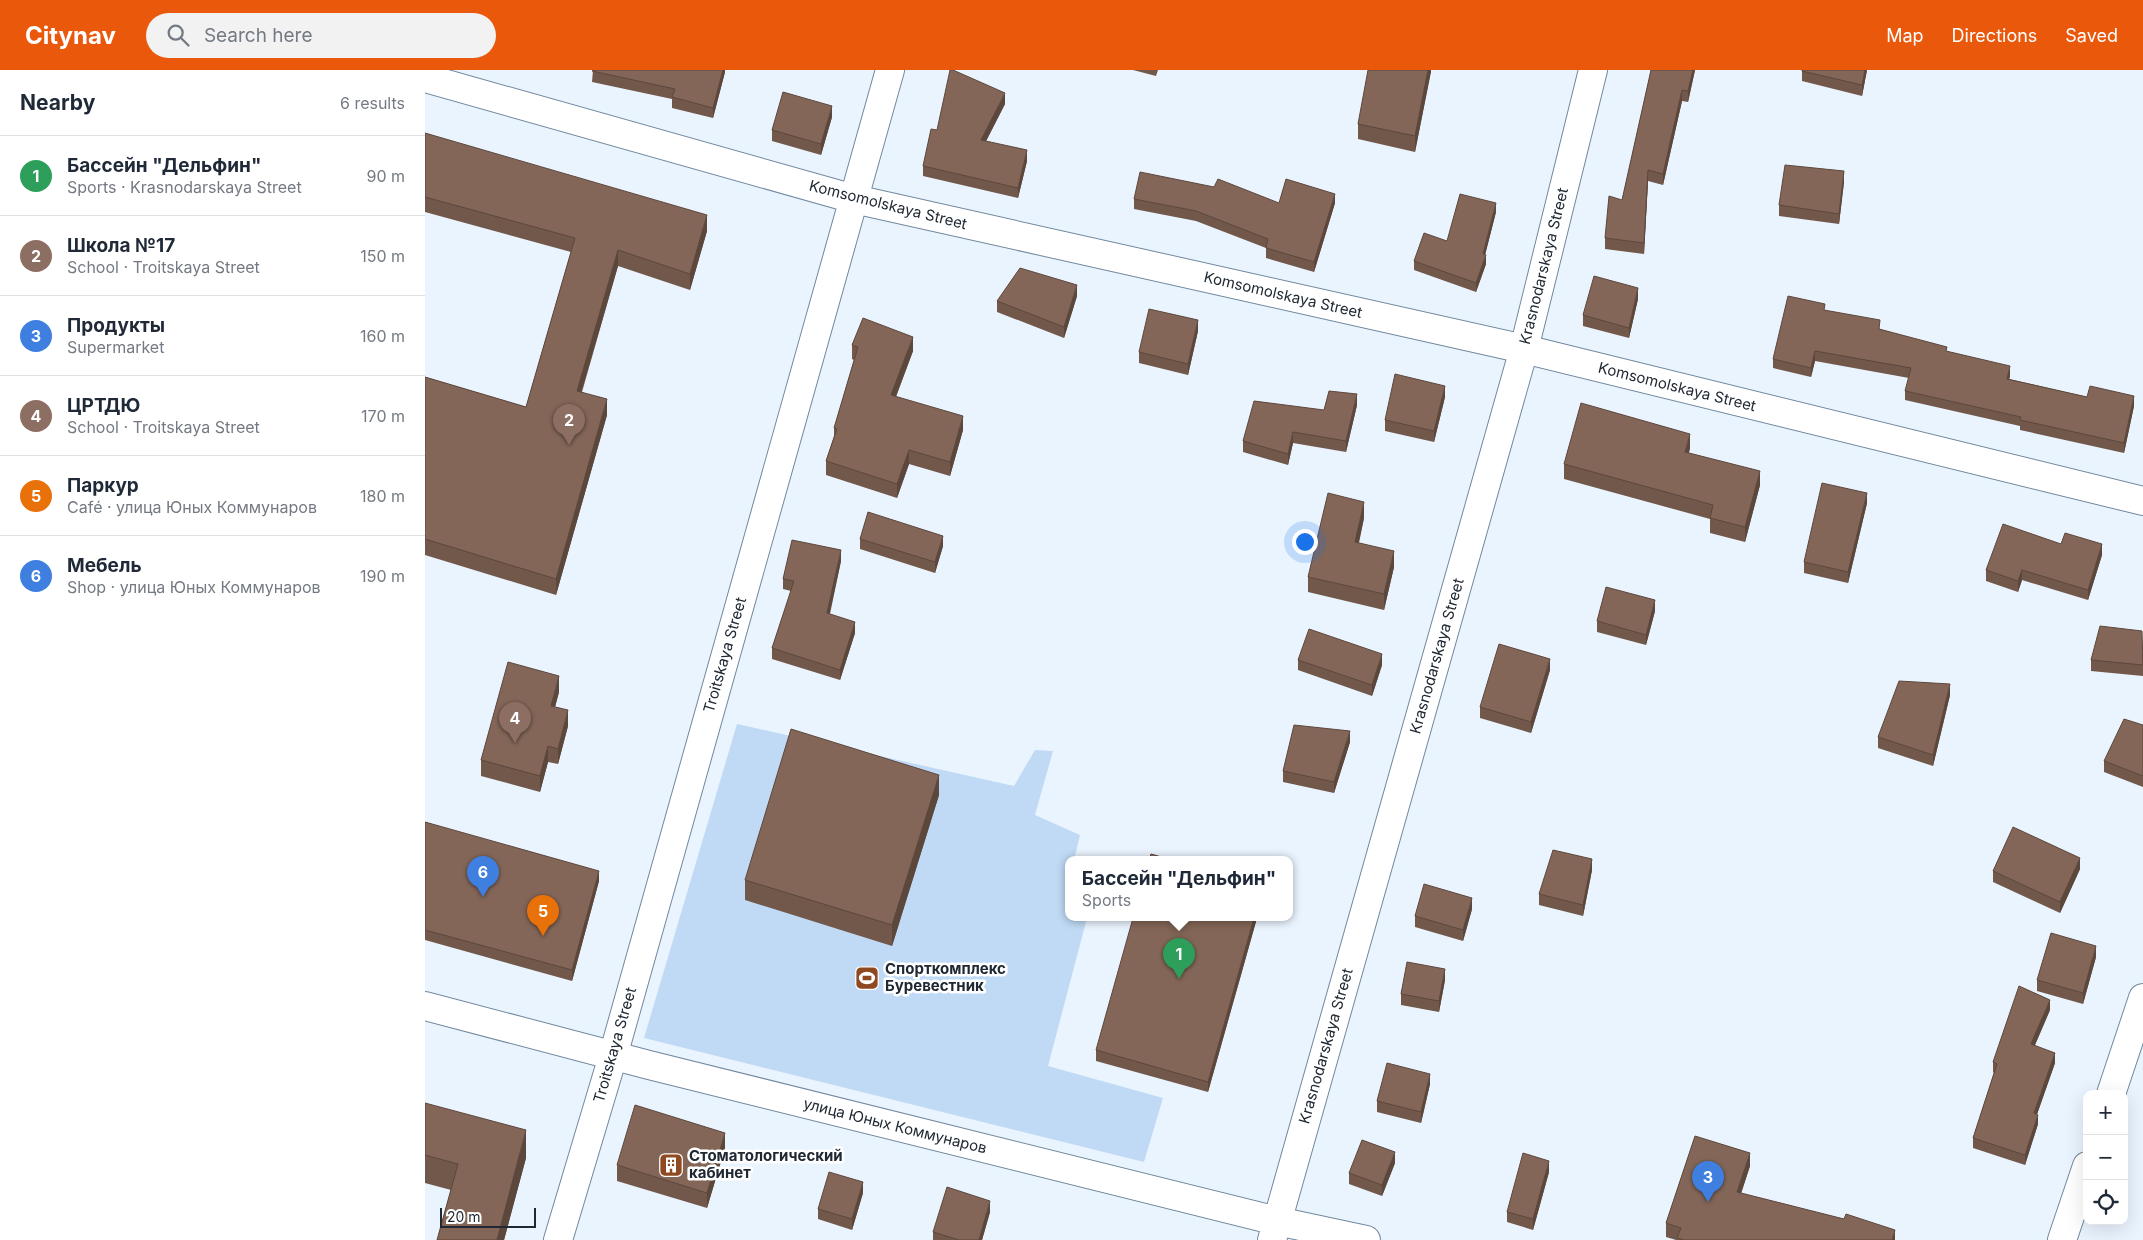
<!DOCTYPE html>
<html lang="en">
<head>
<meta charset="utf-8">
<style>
  body { margin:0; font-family:Inter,sans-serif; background:#f2f2f3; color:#1f2937 }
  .controls { position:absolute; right:15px; bottom:15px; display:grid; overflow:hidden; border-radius:10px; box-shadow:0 5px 20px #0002 }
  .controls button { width:45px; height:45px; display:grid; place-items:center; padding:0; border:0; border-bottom:1px solid #e0e1e3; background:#fff; color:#1f2937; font:25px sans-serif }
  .scale { position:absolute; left:15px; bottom:12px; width:96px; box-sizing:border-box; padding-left:5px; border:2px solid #202933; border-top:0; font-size:14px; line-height:18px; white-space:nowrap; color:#202933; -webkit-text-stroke:4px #fff; paint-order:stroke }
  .you { position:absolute; left:879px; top:471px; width:18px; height:18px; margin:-12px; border:4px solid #fff; border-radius:50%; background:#1a73e8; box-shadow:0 0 0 8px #1a73e833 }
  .badge { display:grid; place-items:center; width:32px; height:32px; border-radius:50%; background:#ea580c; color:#fff; font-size:16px; font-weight:700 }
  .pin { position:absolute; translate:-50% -41px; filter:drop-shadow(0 1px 2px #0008) }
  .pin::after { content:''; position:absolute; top:26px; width:18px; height:15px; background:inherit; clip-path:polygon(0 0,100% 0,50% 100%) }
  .popup { position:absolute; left:640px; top:786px; width:228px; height:65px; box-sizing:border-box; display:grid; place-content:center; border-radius:10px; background:#fff; filter:drop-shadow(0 1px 4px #0005); font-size:16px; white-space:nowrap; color:#747a83 }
  .popup b { font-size:19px; color:#1f2937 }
  .popup::after { content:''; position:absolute; left:50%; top:100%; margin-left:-10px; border:10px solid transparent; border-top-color:#fff }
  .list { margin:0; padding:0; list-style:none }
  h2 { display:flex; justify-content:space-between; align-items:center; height:65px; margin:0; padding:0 20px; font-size:21px }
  h2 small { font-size:16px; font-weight:400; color:#747a83 }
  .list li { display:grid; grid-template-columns:32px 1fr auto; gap:15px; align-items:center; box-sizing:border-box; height:80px; padding:0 20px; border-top:1px solid #e0e1e3 }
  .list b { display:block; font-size:19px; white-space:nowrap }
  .list p { margin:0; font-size:16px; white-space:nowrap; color:#747a83 }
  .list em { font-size:16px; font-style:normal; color:#747a83 }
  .icon { flex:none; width:28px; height:28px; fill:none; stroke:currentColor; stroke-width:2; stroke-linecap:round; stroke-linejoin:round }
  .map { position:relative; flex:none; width:1718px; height:1170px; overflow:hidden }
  header { display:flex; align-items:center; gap:30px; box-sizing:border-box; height:70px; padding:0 25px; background:#ea580c; color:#fff }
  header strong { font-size:24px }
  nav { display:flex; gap:28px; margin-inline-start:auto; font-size:18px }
  .search { width:350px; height:45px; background:#f2f2f3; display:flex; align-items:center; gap:12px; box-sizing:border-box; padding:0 18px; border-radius:28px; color:#747a83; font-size:19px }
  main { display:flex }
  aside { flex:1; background:#fff }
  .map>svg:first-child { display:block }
</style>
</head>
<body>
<header>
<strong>Citynav</strong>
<div class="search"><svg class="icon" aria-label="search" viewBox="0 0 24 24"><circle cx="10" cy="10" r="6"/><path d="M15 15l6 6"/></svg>Search here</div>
<nav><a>Map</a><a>Directions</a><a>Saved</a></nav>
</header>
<main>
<aside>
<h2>Nearby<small>6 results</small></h2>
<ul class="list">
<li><span class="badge" style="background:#2e9e5b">1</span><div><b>Бассейн &quot;Дельфин&quot;</b><p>Sports · Krasnodarskaya Street</p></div><em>90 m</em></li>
<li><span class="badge" style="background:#8d6e63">2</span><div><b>Школа №17</b><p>School · Troitskaya Street</p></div><em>150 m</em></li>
<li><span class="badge" style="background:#3f7fe0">3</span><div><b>Продукты</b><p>Supermarket</p></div><em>160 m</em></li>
<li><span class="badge" style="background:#8d6e63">4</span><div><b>ЦРТДЮ</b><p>School · Troitskaya Street</p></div><em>170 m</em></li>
<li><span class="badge" style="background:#e8710a">5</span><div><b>Паркур</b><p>Café · улица Юных Коммунаров</p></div><em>180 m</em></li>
<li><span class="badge" style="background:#3f7fe0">6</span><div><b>Мебель</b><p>Shop · улица Юных Коммунаров</p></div><em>190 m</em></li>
</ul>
</aside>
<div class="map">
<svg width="1718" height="1170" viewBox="0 0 1718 1170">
  <rect width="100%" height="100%" fill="#eaf4fe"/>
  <polygon fill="#c0daf5" points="312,654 589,716 610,680 628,681 610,745 655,765 649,790 644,790 644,848 662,848 623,996 738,1028 719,1092 219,968"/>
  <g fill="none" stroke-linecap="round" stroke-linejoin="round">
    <g stroke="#71889f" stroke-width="30">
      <g id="minor">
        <polyline points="0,8 429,129 1099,279 1718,431"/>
        <polyline points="0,936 224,995 852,1151 941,1170"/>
        <polyline points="1686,1024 1718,928"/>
        <polyline points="133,1170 188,986 465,0"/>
        <polyline points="847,1170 1099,279 1168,0"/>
        <polyline points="1637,1170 1662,1096"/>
      </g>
    </g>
    <use href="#minor" stroke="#fff" stroke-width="28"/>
  </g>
  <g fill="#71584b">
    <polygon points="168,0 300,0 300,2 288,48 247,38 247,29 167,12"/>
    <polygon points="708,0 733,0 731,6"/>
    <polygon points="1006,0 990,82 933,69 933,54"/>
    <polygon points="1226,0 1270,0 1263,32 1257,31 1238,115 1223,111 1219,184 1180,179 1180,168 1197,130"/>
    <polygon points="1377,0 1442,0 1437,26 1377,11"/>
    <polygon points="580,34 561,71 602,91 593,128 498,106 498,96 512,60"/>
    <polygon points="407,47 396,85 347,71 347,60"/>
    <polygon points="0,63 282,161 265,220 193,196 157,322 182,345 131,525 0,485 0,307 101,337 146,182 0,142"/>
    <polygon points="1419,112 1414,154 1354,146 1354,135"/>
    <polygon points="709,129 854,133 910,133 889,202 841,188 841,178 771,151 709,139"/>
    <polygon points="1071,142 1060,185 1061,194 1051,222 989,200 989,191"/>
    <polygon points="652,226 639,268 572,242 572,231"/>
    <polygon points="1213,229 1204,268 1158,256 1158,245"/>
    <polygon points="1400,240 1522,282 1585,306 1584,309 1662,327 1709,336 1699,383 1595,360 1595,356 1480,330 1480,321 1484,308 1390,291 1386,307 1348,298 1348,289"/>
    <polygon points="773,261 763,305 714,293 714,282"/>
    <polygon points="427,275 488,281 471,327 538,360 525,406 484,394 472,428 401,405 401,391 409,366 409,358 429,290 427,289"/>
    <polygon points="1020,327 1009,372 960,361 960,350"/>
    <polygon points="932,335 921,382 868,373 863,395 818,382 818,371 899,340"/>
    <polygon points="1265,378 1264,383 1335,415 1320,472 1285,463 1285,449 1139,409 1139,394"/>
    <polygon points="1442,433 1423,513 1379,503 1379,492"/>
    <polygon points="939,448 934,473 969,497 959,540 883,522 883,507"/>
    <polygon points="435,469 518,476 510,503 435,479"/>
    <polygon points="1636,474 1677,485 1663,530 1597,510 1593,522 1561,511 1561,500"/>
    <polygon points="416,491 405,544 430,563 415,610 347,589 347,578 366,521 358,519 358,509"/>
    <polygon points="1230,541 1221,575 1172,562 1172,551"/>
    <polygon points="1718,583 1718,606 1666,601 1666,590"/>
    <polygon points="873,590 957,595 947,626 873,600"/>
    <polygon points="1125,600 1106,663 1055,648 1055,637"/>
    <polygon points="134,622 130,637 143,656 133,694 123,692 115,722 56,706 56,690"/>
    <polygon points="1525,625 1508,696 1453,678 1453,667"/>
    <polygon points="1718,655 1718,717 1679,702 1679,691"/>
    <polygon points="925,672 909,723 858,712 858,701"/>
    <polygon points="514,725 467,876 320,830 320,810"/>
    <polygon points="0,752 174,811 147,911 0,870"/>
    <polygon points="1655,799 1635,843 1568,812 1568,801"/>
    <polygon points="1167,800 1158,846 1114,835 1114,824"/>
    <polygon points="1047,839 1038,871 990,857 990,846"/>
    <polygon points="832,848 783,1022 671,991 671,980"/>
    <polygon points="1671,887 1658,934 1612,921 1612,910"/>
    <polygon points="1020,910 1014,942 976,935 976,924"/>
    <polygon points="1625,940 1610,975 1630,993 1612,1044 1613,1054 1600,1095 1548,1078 1548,1068 1569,1003 1568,1002 1568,992"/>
    <polygon points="1005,1014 996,1053 952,1042 952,1031"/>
    <polygon points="0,1033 101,1088 79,1170 12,1170 26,1120 0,1113"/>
    <polygon points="300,1078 282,1138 192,1111 192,1095"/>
    <polygon points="970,1093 957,1126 924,1114 924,1103"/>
    <polygon points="1325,1096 1316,1123 1470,1170 1251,1170 1241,1167 1241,1153"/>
    <polygon points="1124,1102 1108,1160 1082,1152 1082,1142"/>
    <polygon points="438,1123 427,1160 393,1149 393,1139"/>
    <polygon points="565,1142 557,1170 508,1170 508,1162"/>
  </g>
  <g fill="#5c473d">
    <polygon points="298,0 300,0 300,2 288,48 288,38"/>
    <polygon points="1003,0 1006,0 1006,2 990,82 990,66"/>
    <polygon points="1268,0 1270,0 1263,32 1263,21"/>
    <polygon points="1440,0 1442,0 1437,26 1437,15"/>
    <polygon points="1257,20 1257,31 1238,115 1238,104"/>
    <polygon points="580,23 580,34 556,81 556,70"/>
    <polygon points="407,36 407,47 396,85 396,74"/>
    <polygon points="602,80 602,91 593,128 593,118"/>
    <polygon points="1223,100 1223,111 1219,184 1219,173"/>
    <polygon points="1419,101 1419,112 1414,154 1414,144"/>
    <polygon points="910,124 910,133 889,202 889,192"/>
    <polygon points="1071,133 1071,142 1058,193 1061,185 1061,194 1051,222 1051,213"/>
    <polygon points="282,145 282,161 265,220 265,204"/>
    <polygon points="193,180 193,196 152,336 152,321"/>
    <polygon points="652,215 652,226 639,268 639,257"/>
    <polygon points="1213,218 1213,229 1204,268 1204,258"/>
    <polygon points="773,250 773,261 763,305 763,294"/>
    <polygon points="488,267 488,281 466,339 466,325"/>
    <polygon points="1390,281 1390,291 1386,307 1386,298"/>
    <polygon points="1585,296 1585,306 1582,318 1582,309"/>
    <polygon points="1020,316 1020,327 1009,372 1009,361"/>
    <polygon points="932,324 932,335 921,382 921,371"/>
    <polygon points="1709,326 1709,336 1699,383 1699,373"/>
    <polygon points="182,329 182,345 131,525 131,509"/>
    <polygon points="538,346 538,360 525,406 525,392"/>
    <polygon points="868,362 868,373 863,395 863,384"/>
    <polygon points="1265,364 1265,378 1260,396 1260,382"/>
    <polygon points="484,380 484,394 472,428 472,414"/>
    <polygon points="1335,401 1335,415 1320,472 1320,457"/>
    <polygon points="1442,423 1442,433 1423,513 1423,502"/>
    <polygon points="939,432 939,448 930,488 930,472"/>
    <polygon points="518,466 518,476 510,503 510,492"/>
    <polygon points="1677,474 1677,485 1663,530 1663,520"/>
    <polygon points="416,480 416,491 402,554 402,543"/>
    <polygon points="969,481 969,497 959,540 959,524"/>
    <polygon points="1597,500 1597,510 1593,522 1593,511"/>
    <polygon points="1230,530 1230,541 1221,575 1221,565"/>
    <polygon points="430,552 430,563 415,610 415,600"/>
    <polygon points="957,584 957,595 947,626 947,615"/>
    <polygon points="1125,589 1125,600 1106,663 1106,652"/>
    <polygon points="134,606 134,622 126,652 126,636"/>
    <polygon points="1525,614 1525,625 1508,696 1508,685"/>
    <polygon points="143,640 143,656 133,694 133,679"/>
    <polygon points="925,661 925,672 909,723 909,712"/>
    <polygon points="123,676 123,692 115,722 115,706"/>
    <polygon points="514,705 514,725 467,876 467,855"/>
    <polygon points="1655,788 1655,799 1635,843 1635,832"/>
    <polygon points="1167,789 1167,800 1158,846 1158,835"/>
    <polygon points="174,801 174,811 147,911 147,900"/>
    <polygon points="1047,828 1047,839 1038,871 1038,860"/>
    <polygon points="829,848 832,848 783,1022 783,1012"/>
    <polygon points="1671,876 1671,887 1658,934 1658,923"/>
    <polygon points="1020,899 1020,910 1014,942 1014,931"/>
    <polygon points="1625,930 1625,940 1606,984 1606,974"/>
    <polygon points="1630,983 1630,993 1609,1053 1609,1043"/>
    <polygon points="1005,1004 1005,1014 996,1053 996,1042"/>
    <polygon points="1613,1045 1613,1054 1600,1095 1600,1085"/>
    <polygon points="101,1060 101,1088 79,1170 72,1170"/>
    <polygon points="300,1063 300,1078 282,1138 282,1123"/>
    <polygon points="970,1082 970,1093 957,1126 957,1115"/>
    <polygon points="1325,1083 1325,1096 1312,1136 1312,1122"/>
    <polygon points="1124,1091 1124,1102 1108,1160 1108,1149"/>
    <polygon points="438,1112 438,1123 427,1160 427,1149"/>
    <polygon points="565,1131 565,1142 557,1170 554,1170"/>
    <polygon points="1470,1160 1470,1170 1467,1170"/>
  </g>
  <g fill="#836657" stroke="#5c473d">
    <polygon points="168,0 298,0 288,38 247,27 250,19 167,1"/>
    <polygon points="525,0 528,0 580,23 556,70 602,80 593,118 498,96 506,59 512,60"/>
    <polygon points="943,0 1003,0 990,66 933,54"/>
    <polygon points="1226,0 1268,0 1263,21 1257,20 1238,104 1223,100 1219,173 1180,168 1184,126 1197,130"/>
    <polygon points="1377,0 1440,0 1437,15 1377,1"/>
    <polygon points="358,22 407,36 396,74 347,60"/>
    <polygon points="0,63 282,145 265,204 193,180 152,321 182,329 131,509 0,469 0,307 101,337 150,168 0,127"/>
    <polygon points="1360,95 1419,101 1414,144 1354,135"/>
    <polygon points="715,102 789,117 793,109 854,133 861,109 910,124 889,192 841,178 843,169 771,141 709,129"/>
    <polygon points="1035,124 1071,133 1058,184 1061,185 1051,213 989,191 999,163 1022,171"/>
    <polygon points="595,198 652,215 639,257 572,231"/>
    <polygon points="1169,206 1213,218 1204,258 1158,245"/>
    <polygon points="1363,226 1400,234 1399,240 1455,250 1454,259 1522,277 1521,281 1585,296 1582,309 1662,327 1665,316 1709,326 1699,373 1595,350 1596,347 1480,321 1486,298 1390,281 1386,298 1348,289"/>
    <polygon points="724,239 773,250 763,294 714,282"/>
    <polygon points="438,248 488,267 466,325 538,346 525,392 484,380 472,414 401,391 412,359 409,358 433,277 427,275"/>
    <polygon points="970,304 1020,316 1009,361 960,350"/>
    <polygon points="904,321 932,324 921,371 868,362 863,384 818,371 829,331 899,340"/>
    <polygon points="1156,333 1265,364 1260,382 1335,401 1320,457 1285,448 1288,435 1139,394"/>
    <polygon points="1397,413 1442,423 1423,502 1379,492"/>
    <polygon points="903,423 939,432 930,472 969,481 959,524 883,507"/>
    <polygon points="443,442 518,466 510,492 435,469"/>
    <polygon points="1578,454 1636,474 1640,463 1677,474 1663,520 1597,500 1593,511 1561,500"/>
    <polygon points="367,470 416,480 402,543 430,552 415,600 347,578 369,511 358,509"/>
    <polygon points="1181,517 1230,530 1221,565 1172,551"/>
    <polygon points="1675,556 1717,561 1718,595 1666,590"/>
    <polygon points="884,559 957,584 947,615 873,590"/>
    <polygon points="1074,574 1125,589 1106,652 1055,637"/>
    <polygon points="83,592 134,606 126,636 143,640 133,679 123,676 115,706 56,690"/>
    <polygon points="1474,611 1525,614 1508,685 1453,667"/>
    <polygon points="1699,649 1718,655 1718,706 1679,691"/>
    <polygon points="869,655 925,661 909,712 858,701"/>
    <polygon points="366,659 514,705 467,855 320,810"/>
    <polygon points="0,752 174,801 147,900 0,860"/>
    <polygon points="1588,757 1655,788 1635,832 1568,801"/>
    <polygon points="1128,780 1167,789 1158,835 1114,824"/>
    <polygon points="726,784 747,790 724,790"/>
    <polygon points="999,814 1047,828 1038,860 990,846"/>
    <polygon points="708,848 829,848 783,1012 671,980"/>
    <polygon points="1626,863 1671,876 1658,923 1612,910"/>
    <polygon points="982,892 1020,899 1014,931 976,924"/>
    <polygon points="1594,916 1625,930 1606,974 1630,983 1609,1043 1613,1045 1600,1085 1548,1068 1572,994 1568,992"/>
    <polygon points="962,993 1005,1004 996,1042 952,1031"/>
    <polygon points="0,1033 101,1060 72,1170 12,1170 33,1094 0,1085"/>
    <polygon points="210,1035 300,1063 282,1123 192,1095"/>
    <polygon points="1270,1066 1325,1083 1312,1122 1419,1149 1421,1144 1470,1160 1467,1170 1259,1170 1252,1168 1256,1158 1241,1153"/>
    <polygon points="937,1070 970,1082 957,1115 924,1103"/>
    <polygon points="1098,1083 1124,1091 1108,1149 1082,1142"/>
    <polygon points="404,1102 438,1112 427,1149 393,1139"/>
    <polygon points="522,1117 565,1131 554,1170 534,1170 508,1162"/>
  </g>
  <defs>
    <g id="stadium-square" transform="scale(1.25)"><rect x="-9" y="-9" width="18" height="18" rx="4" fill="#8e4920" stroke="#fff"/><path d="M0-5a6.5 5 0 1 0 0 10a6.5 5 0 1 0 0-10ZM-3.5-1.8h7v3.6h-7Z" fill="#fff"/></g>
    <g id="building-square" transform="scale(1.25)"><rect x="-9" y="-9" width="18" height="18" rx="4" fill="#8e4920" stroke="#fff"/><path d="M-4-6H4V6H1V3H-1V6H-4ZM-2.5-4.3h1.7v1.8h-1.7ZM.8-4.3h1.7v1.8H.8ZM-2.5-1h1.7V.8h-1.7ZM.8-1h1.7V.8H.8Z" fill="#fff"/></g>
  </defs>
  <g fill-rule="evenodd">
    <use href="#stadium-square" x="442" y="908"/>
    <use href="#building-square" x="246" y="1095"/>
  </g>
  <g text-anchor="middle" stroke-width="5" stroke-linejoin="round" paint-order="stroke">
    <g font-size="15" fill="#202933" stroke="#fff">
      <text transform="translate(463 135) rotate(14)" y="5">Komsomolskaya Street</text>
      <text transform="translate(1119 196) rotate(-76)" y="5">Krasnodarskaya Street</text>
      <text transform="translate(858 225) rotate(13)" y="5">Komsomolskaya Street</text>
      <text transform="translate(1252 317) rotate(14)" y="5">Komsomolskaya Street</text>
      <text transform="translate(300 585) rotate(-74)" y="5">Troitskaya Street</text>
      <text transform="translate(1012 586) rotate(-74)" y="5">Krasnodarskaya Street</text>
      <text transform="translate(190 975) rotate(-74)" y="5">Troitskaya Street</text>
      <text transform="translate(901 976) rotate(-74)" y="5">Krasnodarskaya Street</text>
      <text transform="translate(470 1056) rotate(14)" y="5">улица Юных Коммунаров</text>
    </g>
    <g font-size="15" font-weight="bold" fill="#202933" stroke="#fff" text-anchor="start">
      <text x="460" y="904">Cпорткомплекс<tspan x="460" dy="17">Буревестник</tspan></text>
      <text x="264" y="1091">Стоматологический<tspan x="264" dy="17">кабинет</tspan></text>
    </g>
  </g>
</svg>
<div class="controls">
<button>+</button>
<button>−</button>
<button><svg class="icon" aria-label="locate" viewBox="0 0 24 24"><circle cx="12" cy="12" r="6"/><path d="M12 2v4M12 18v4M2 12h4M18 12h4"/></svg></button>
</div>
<div class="scale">20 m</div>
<div class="you"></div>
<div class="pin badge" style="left:754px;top:909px;background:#2e9e5b">1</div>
<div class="popup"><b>Бассейн &quot;Дельфин&quot;</b>Sports</div>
<div class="pin badge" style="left:144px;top:375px;background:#8d6e63">2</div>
<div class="pin badge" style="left:1283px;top:1132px;background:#3f7fe0">3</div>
<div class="pin badge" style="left:90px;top:673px;background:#8d6e63">4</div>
<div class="pin badge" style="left:118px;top:866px;background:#e8710a">5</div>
<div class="pin badge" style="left:58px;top:827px;background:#3f7fe0">6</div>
</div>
</main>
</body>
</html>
